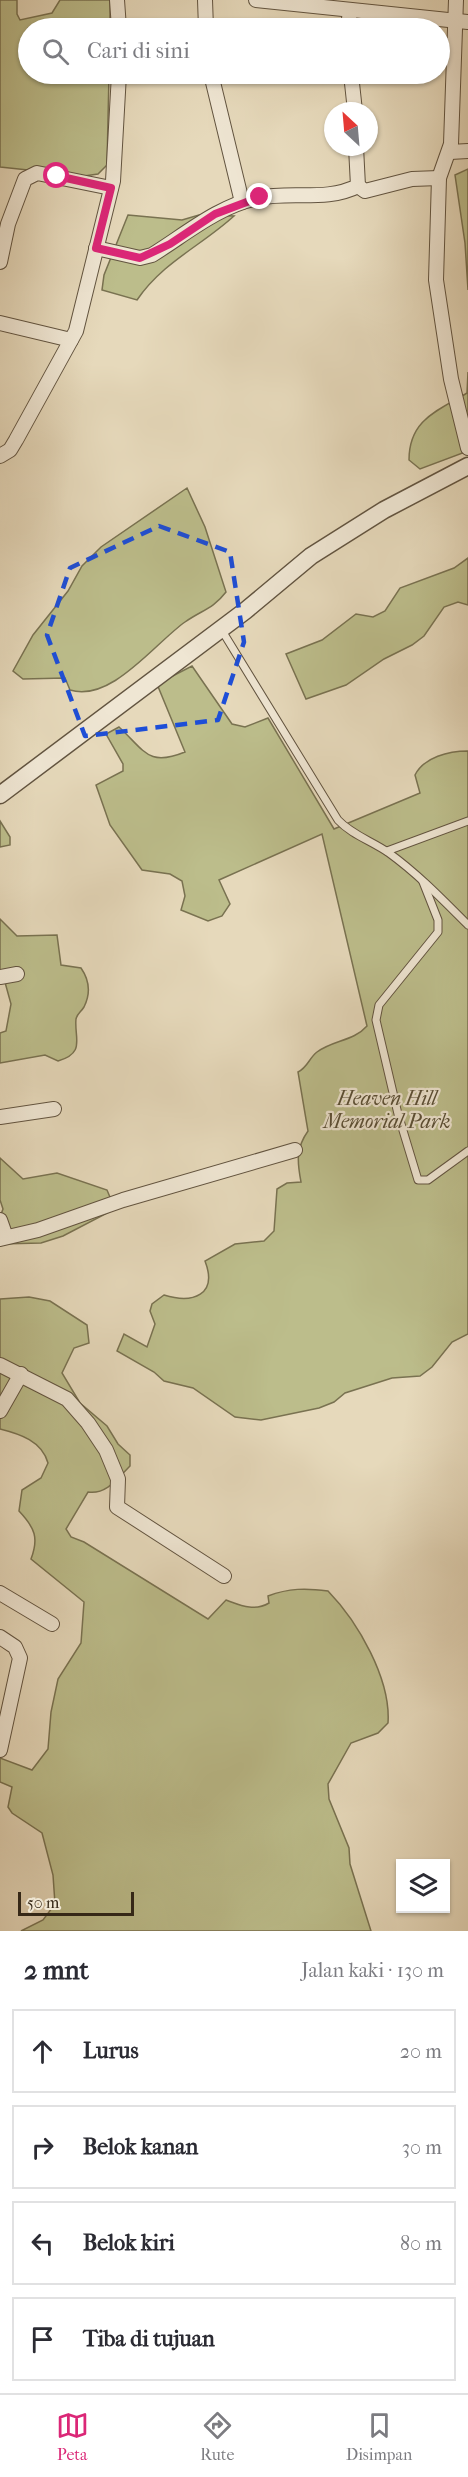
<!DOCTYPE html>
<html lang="id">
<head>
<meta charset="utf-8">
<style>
  body { margin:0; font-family:"IM FELL French Canon",serif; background:#f7f7f7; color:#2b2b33 }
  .controls { position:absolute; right:18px; bottom:18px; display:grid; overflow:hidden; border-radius:0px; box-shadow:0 2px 4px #0004 }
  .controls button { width:54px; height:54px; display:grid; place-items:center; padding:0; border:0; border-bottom:2px solid #e1e1e2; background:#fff; color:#2b2b33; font:30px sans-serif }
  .compass { position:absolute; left:324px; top:102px; width:54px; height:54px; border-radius:50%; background:#fff; box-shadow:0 2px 4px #0004; rotate:334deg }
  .scale { position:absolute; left:18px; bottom:15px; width:116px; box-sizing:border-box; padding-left:6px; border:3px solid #362817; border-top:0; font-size:16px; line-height:21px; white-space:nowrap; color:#362817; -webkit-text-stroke:4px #efe6d3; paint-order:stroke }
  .stop { position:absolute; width:18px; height:18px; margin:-14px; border:4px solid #db2777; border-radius:50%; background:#fff }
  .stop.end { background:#db2777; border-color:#fff; box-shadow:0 2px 6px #0008 }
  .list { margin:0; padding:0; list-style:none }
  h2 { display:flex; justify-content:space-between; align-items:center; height:78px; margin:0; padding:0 24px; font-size:26px }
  h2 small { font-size:20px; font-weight:400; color:#7c7c81 }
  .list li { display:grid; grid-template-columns:39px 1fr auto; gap:18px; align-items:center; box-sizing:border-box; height:84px; margin:0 12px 12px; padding:0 12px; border:2px solid #e1e1e2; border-radius:0px }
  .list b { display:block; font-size:22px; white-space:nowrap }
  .list em { font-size:20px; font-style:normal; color:#7c7c81 }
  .icon { flex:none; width:33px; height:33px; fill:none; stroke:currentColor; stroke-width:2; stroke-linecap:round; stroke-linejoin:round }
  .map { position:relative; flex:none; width:468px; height:1931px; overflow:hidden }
  .search { position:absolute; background:#fff; box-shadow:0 2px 4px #0004; left:18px; right:18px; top:18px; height:66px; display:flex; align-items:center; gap:15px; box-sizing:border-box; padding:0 21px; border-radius:33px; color:#7c7c81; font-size:22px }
  .sheet { height:462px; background:#fff }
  nav { display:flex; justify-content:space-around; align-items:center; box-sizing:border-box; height:84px; border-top:2px solid #e1e1e2; background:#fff; font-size:16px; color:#7c7c81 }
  nav a { display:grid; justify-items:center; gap:3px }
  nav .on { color:#db2777 }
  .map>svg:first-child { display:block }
</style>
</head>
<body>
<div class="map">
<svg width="468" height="1931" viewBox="0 0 468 1931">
  <rect width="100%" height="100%" fill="#e6d9bb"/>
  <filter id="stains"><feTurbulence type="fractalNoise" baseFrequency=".00333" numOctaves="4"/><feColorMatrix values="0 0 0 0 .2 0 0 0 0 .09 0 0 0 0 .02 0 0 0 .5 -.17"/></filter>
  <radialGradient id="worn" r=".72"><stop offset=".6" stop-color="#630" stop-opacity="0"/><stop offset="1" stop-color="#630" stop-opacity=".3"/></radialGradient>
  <g fill="#bcbd8b" stroke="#797251" stroke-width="1.5">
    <polygon points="0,0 17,0 17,14 20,20 52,13 60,0 110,0 110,28 28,28 28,74 109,74 107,165 98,174 84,176 0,167"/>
    <polygon points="468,169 468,290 465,243 455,175"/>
    <path d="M128,215L182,220L199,215L234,216C201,246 163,262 137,300L102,290L104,275Z"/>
    <path d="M468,372V451L420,469L409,460C409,420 437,411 467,393Z"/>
    <path d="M187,488L205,527L226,592C213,609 202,610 185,622C155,643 111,703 70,690L65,678L23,679L13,671L33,635L68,591L82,566L101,547Z"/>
    <polygon points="468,558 468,605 458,602 444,607 424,636 412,645 384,659 346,685 306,699 286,654 322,640 356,614 373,617 385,611 400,588 454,568"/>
    <path d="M192,666L232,724L245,727L268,718L334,829L420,793L415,775C424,757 449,751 468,751V1334L452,1342L432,1367L420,1376L392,1378L345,1393L334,1402L319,1408L261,1420L235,1417L193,1388L164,1381L154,1372L117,1351L124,1334L147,1347L155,1324L150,1311L152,1304L164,1295C193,1304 218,1295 205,1261L235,1244L264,1241L274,1231L277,1189L287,1183L301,1182C297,1161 296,1148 308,1131L298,1072C308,1067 309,1058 317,1052C333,1040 354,1041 367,1026L322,834L219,880L230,904L222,916L208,921L181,910L185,896L182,881L170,874L142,870L110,825L96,785L123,771V764L106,734L119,727C145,751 148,767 185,752L157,684Z"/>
    <polygon points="0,821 10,837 10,845 0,847"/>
    <path d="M0,919L17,936L57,935L61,965L81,968C90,981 91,993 84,1007C81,1012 77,1014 76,1019C74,1038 86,1053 58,1061L45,1055L0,1063V1033L6,1031L11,1004L3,975H0Z"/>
    <polygon points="0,1158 23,1179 57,1173 107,1190 115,1209 63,1236 41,1243 0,1244 0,1217 3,1209 0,1200"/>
    <path d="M29,1297L50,1301L87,1325L89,1343L74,1348L62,1373L80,1403L107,1426L118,1444L130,1455V1466C118,1478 106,1495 88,1492L66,1529L71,1537L84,1542L208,1619L226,1600C240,1605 254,1612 269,1603L268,1596C289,1588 306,1588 328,1591C358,1622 391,1679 388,1723L378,1733L351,1743L328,1784L329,1799L349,1848L350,1864L371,1931H21L43,1920L55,1904L53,1875L42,1833L12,1813L8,1807L12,1787L0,1782V1758L32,1770L48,1749L51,1712L58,1679L81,1643L84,1602L31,1559C39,1538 35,1528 19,1511L22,1490L41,1478L48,1463C42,1441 20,1434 0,1429V1299Z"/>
  </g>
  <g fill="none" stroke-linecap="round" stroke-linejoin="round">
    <g stroke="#625440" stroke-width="9">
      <g id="service">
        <path d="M221,629L338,820C352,835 372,841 389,853C418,874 443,900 468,925"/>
        <polyline points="387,851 468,821"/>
        <polyline points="423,882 438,920 438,932 379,1005 376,1020 398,1114 418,1180 428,1180 468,1151"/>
      </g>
    </g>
    <g stroke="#625440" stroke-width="16">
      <g id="minor">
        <polyline points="117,0 119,28"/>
        <polyline points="205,0 206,28"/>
        <polyline points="256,0 468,22"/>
        <polyline points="456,0 451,144 439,178 436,280 451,379 468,448"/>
        <polyline points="348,28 350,10"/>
        <polyline points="211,74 242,202"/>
        <polyline points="351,74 355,111"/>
        <polyline points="450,152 468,151"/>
        <polyline points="358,186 365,191 412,179 439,178"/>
        <path d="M96,248L140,258L152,255C186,234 218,206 258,198C292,191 326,202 358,186L356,147"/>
        <polyline points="0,262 8,224 25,179 37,173 111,188"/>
        <polyline points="0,323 71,340"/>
        <polyline points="0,456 10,450 16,440 76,331 113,181 119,74"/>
        <polyline points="0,977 17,974"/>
        <polyline points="0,1117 54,1109"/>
        <polyline points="0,1220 6,1237"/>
        <polyline points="0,1239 38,1230 123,1200 295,1150"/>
        <polyline points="0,1365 67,1399 88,1423 106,1450 118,1479 117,1507 224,1576"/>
        <polyline points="0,1411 21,1374"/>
        <polyline points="0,1593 52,1624"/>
        <polyline points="0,1637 15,1647 20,1658 0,1750"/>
      </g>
    </g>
    <g stroke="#625440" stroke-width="19">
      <polyline id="tertiary" points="0,795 245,611 311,556 384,510 468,466"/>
    </g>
    <use href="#service" stroke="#efe6d3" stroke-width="7"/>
    <use href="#minor" stroke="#efe6d3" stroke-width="14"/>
    <use href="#tertiary" stroke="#efe6d3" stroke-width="16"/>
  </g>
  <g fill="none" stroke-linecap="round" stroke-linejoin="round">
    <polyline stroke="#db2777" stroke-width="8" points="57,176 111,188 96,248 140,258 170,244 215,214 260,197"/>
  </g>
  <path fill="none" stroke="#1d4ed8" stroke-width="4.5" stroke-dasharray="12 8" stroke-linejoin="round" d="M159,526L230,552L244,642L218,720L85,736L47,635L70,568Z"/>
  <g text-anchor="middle" stroke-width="4.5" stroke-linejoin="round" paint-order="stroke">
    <g font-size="20" font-style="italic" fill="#584d34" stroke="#efe6d3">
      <text x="387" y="1105">Heaven Hill<tspan x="387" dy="23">Memorial Park</tspan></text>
    </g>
  </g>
  <rect width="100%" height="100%" filter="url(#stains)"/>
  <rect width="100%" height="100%" fill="url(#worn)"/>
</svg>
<div class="controls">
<button><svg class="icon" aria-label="layers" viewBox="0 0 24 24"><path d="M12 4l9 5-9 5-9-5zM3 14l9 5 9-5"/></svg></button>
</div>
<svg class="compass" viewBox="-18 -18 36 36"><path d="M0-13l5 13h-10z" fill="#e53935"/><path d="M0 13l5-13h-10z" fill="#7c7c81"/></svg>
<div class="scale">50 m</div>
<div class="stop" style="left:57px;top:176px"></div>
<div class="stop end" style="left:260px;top:197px"></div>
<div class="search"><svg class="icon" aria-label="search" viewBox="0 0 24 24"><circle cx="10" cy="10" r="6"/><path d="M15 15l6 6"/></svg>Cari di sini</div>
</div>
<section class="sheet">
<h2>2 mnt<small>Jalan kaki · 130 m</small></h2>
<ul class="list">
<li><svg class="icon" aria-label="ahead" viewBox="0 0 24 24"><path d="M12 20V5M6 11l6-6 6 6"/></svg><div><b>Lurus</b></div><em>20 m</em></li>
<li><svg class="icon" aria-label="right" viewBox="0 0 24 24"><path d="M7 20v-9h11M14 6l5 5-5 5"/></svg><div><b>Belok kanan</b></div><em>30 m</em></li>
<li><svg class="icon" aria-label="left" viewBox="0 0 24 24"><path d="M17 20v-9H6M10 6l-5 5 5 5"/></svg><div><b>Belok kiri</b></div><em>80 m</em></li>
<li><svg class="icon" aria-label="arrive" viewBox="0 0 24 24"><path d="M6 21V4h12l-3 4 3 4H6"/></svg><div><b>Tiba di tujuan</b></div></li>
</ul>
</section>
<nav>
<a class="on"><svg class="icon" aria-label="map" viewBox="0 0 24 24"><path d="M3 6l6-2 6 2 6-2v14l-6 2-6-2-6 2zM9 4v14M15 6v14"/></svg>Peta</a>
<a><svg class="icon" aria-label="directions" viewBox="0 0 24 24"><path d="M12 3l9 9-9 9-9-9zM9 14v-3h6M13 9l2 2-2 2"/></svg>Rute</a>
<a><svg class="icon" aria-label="saved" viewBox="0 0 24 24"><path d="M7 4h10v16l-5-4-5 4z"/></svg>Disimpan</a>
</nav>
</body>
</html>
